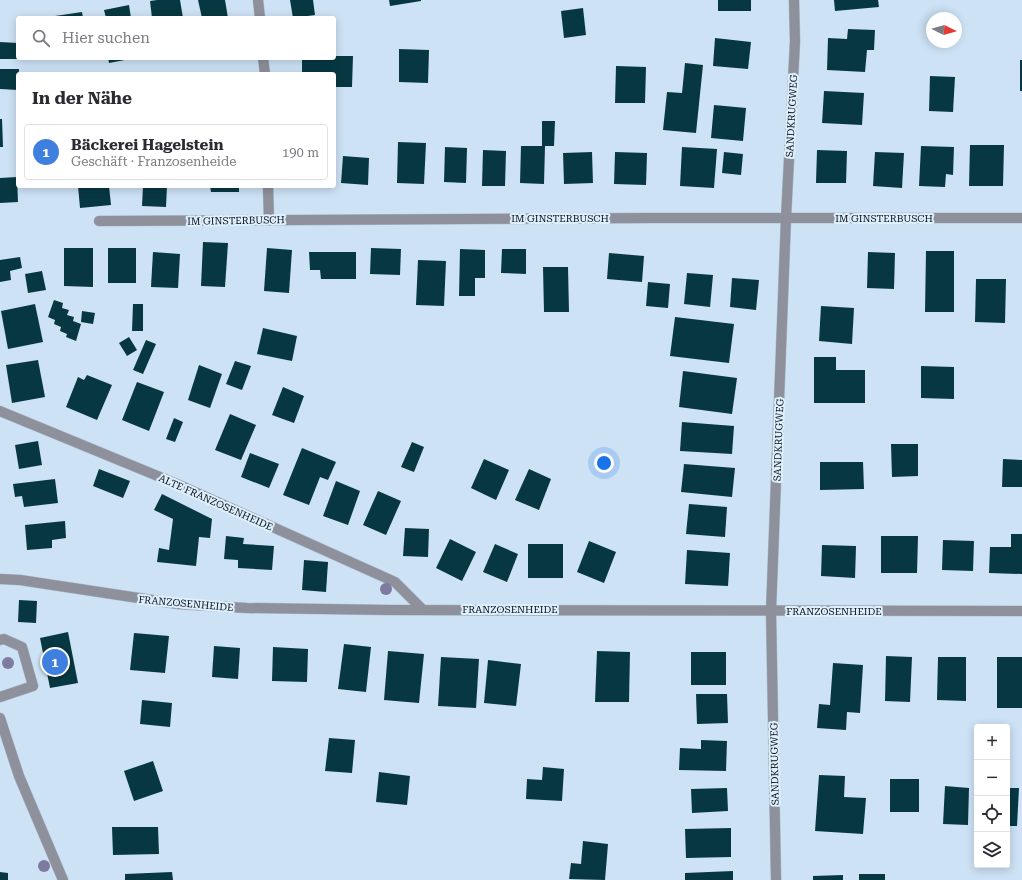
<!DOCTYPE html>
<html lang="de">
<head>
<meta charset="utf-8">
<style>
  body { margin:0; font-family:"Roboto Serif",serif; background:#f7f7f7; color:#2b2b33 }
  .controls { position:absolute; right:12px; bottom:12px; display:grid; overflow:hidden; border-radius:4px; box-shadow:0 2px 10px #0003 }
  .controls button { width:36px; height:36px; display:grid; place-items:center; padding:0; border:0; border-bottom:1px solid #e1e1e2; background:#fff; color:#2b2b33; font:20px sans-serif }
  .compass { position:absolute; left:926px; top:12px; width:36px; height:36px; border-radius:50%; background:#fff; box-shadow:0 2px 10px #0003; rotate:95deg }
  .you { position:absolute; left:604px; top:463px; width:14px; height:14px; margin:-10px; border:3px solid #fff; border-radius:50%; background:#1a73e8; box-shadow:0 0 0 6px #1a73e833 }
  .badge { display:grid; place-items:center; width:26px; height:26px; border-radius:50%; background:#605723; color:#fff; font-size:13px; font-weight:700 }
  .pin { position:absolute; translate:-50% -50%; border:2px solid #fff; box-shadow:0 1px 4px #0006 }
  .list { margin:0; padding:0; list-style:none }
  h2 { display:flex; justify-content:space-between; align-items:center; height:52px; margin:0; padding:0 16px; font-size:17px }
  h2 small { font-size:13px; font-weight:400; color:#7c7c81 }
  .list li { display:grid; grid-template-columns:26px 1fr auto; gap:12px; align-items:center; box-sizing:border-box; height:56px; margin:0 8px 8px; padding:0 8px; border:1px solid #e1e1e2; border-radius:4px }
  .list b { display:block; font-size:15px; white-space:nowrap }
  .list p { margin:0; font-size:13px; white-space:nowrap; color:#7c7c81 }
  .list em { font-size:13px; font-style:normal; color:#7c7c81 }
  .icon { flex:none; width:22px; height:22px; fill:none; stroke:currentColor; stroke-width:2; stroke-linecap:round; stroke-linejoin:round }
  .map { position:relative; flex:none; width:1022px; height:880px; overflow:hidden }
  .search { position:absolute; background:#fff; box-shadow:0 2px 10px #0003; left:16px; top:16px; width:320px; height:44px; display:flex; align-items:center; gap:10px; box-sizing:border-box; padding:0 14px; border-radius:4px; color:#7c7c81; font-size:15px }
  .panel { position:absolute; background:#fff; box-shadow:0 2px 10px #0003; left:16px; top:72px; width:320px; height:116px; border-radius:4px }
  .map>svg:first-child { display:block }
</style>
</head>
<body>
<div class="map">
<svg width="1022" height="880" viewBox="0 0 1022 880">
  <rect width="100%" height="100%" fill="#cde2f5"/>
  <g fill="#073842">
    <polygon points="157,0 180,0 183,18 152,18 150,1"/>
    <polygon points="198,0 225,0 228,18 202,18"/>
    <polygon points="290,0 313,0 315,15 293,18"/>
    <polygon points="389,0 421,0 421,1 390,6"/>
    <rect x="718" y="0" width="33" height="11"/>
    <polygon points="834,0 878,0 879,7 835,11"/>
    <polygon points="129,5 131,18 106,18 104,10"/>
    <polygon points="583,8 586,35 564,38 561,11"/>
    <polygon points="82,12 83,18 55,18 55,16"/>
    <polygon points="848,29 875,30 874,50 867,50 865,72 827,70 828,38 847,39"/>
    <polygon points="715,38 751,42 748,69 713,66"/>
    <polygon points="0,42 18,43 18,59 0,59"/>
    <polygon points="399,49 429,50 428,83 399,82"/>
    <polygon points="334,56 353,56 352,87 334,87 334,74 302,74 302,58 334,58"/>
    <polygon points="108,58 130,58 130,59 109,63"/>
    <rect x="1020" y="60" width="2" height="31"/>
    <polygon points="685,63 703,65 696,133 663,130 667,92 682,93"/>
    <polygon points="616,66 646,67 645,103 615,103"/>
    <polygon points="0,69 19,69 18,90 0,89"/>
    <polygon points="930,76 955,77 953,112 929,111"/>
    <polygon points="824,91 864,93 862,125 822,123"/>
    <polygon points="714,105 746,108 743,141 711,138"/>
    <polygon points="0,119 2,119 3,147 0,147"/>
    <polygon points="542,121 555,121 554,146 545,146 544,184 520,183 521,146 542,146"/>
    <polygon points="398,142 426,143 424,184 397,183"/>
    <polygon points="970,145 1004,145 1003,186 969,186"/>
    <polygon points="921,146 954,147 953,175 946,174 945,187 919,186"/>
    <polygon points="445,147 467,148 466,183 444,182"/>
    <polygon points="682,147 717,149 714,188 680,186"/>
    <polygon points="483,150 506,151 505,186 482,186"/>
    <polygon points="817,150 847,151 846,183 816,183"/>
    <polygon points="592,152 593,183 564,184 563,153"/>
    <polygon points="615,152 647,153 646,185 614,184"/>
    <polygon points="724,152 743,154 741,175 722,173"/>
    <polygon points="875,152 904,153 902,188 873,186"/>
    <polygon points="343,156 369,158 368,185 341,183"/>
    <polygon points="17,177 18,202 0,203 0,178"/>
    <polygon points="78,186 109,186 111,205 80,208"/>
    <polygon points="143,186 167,186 166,207 142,206"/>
    <polygon points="210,186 239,186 239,192 211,192"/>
    <polygon points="203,242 228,243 225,287 201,286"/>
    <polygon points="64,248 93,248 93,287 64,286"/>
    <rect x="108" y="248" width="28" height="35"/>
    <polygon points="267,248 292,250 289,293 264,291"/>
    <polygon points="371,248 401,249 400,275 370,274"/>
    <polygon points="460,249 485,250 485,278 475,278 475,296 459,296"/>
    <polygon points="502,249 526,249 526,274 501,273"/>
    <polygon points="926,251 954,251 954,312 925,312"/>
    <polygon points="153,252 180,254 178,288 151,287"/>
    <polygon points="309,252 356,252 356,279 321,279 320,270 310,270"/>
    <polygon points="868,252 895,253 894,289 867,288"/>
    <polygon points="609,253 644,256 642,282 607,279"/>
    <polygon points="20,257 22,268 10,271 11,280 0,282 0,260"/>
    <polygon points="418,260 446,261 444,306 416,305"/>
    <polygon points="543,267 568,267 569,312 544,312"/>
    <polygon points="42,271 46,290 28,293 25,274"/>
    <polygon points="687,273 713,275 710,307 684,304"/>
    <polygon points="732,278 759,280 756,310 730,307"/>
    <polygon points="976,279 1006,279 1005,323 975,322"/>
    <polygon points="648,282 670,284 668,308 646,306"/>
    <polygon points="54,300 63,303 62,308 69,310 67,315 74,317 73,321 81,324 76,341 66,337 67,334 60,331 61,327 54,324 55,320 48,317"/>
    <polygon points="35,304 43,342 8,349 1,311"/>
    <polygon points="133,304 143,304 143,331 132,331"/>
    <polygon points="821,306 854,308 852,344 819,341"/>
    <polygon points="82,311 95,313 93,324 81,322"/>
    <polygon points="675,317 734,324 729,363 670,356"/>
    <polygon points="263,328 297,336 292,361 257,354"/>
    <polygon points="129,337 137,350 127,356 119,343"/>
    <polygon points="146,340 156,344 143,374 133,370"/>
    <polygon points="814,357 836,357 836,370 865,370 865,403 814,403"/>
    <polygon points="38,360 45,397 12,403 6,365"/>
    <polygon points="235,361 251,366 242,390 226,384"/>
    <polygon points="199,365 222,374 210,408 188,400"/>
    <polygon points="921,366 954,367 954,399 921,398"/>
    <polygon points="683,371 737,378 732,414 679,407"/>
    <polygon points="87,375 112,385 97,420 66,407 78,377 84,380"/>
    <polygon points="137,382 164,392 149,431 122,420"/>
    <polygon points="283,387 304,396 294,423 272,415"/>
    <polygon points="230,414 256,425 241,460 215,450"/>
    <polygon points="174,418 183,422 175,442 166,439"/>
    <polygon points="682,422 734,426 732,454 680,451"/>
    <polygon points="38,441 42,465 19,469 15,445"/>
    <polygon points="412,442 424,447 414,472 401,467"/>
    <polygon points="891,444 918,444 918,476 892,477"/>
    <polygon points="302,448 336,462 328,480 320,477 309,505 283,495"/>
    <polygon points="250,453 279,464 269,488 241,477"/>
    <polygon points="484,459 509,470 496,500 471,488"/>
    <polygon points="1003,459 1022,460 1022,487 1002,487"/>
    <polygon points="820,462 863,462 864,489 820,490"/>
    <polygon points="684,464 735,468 732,497 681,492"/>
    <polygon points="99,469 130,481 123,498 93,486"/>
    <polygon points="529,469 551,479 539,510 515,500"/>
    <polygon points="55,479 58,503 24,507 22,496 15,497 13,484"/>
    <polygon points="336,481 360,491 348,525 323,516"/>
    <polygon points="378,491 401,501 386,535 363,525"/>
    <polygon points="162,494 212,519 210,538 199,537 196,566 157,562 159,548 169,550 173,519 154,510"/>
    <polygon points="689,504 727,507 725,537 686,534"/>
    <polygon points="65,521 66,538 52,540 52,548 27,550 25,525"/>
    <polygon points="405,528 429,529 428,557 403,556"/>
    <polygon points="1011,534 1022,534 1022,574 989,573 990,547 1011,547"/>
    <polygon points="226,536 244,538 243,544 274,546 272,570 238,568 238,560 224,559"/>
    <polygon points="881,536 918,536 917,573 881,573"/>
    <polygon points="450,539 476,552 462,581 436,568"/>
    <polygon points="943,540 974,541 973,571 942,570"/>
    <polygon points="589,541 616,552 604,583 577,572"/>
    <polygon points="495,544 518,554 507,582 483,572"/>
    <rect x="528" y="544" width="35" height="34"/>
    <polygon points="822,545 856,546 855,578 821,576"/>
    <polygon points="687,550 730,553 728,586 685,584"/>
    <polygon points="304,560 328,562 326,592 302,590"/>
    <polygon points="19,600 37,601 36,623 18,622"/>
    <polygon points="68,632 78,683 50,688 40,638"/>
    <polygon points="134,633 169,636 165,673 130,670"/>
    <polygon points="344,644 371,647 366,692 338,689"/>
    <polygon points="214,646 240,648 238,679 212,677"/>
    <polygon points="273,647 308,649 307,682 272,681"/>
    <polygon points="388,651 424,654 419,703 384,700"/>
    <polygon points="597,651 630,652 629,702 595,702"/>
    <rect x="691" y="652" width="35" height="33"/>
    <polygon points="886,656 912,657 910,702 885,701"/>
    <polygon points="441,657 479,659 476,708 438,706"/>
    <polygon points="938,657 966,657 966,701 937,700"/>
    <rect x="997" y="657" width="25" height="51"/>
    <polygon points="488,660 521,664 516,706 484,703"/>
    <polygon points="833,663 863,665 860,713 847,712 846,730 817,728 819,704 830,705"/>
    <polygon points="696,694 727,694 728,723 697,724"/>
    <polygon points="142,700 172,703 170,727 140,724"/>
    <polygon points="329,738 355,740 352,773 325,771"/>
    <polygon points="701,740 727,741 726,771 679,770 680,748 701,749"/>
    <polygon points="153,761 163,791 134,801 124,771"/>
    <polygon points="543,767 564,769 562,801 526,799 527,779 542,780"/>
    <polygon points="379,772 410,776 407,805 376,802"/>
    <polygon points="819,775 845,776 844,797 866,798 863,834 815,831"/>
    <rect x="890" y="779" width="29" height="33"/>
    <polygon points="945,786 969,788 968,825 943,824"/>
    <polygon points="727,788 728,811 692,813 691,789"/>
    <polygon points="1007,788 1019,788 1017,826 1007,826"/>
    <polygon points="112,827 158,827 159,854 113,855"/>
    <polygon points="731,828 731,857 686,858 685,829"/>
    <polygon points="583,841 608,844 605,880 569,879 571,863 581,864"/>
    <polygon points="733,871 733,880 685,880 685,873"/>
    <polygon points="0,872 8,873 8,880 0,880"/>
    <polygon points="172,872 173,880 125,880 125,874"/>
    <rect x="859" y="874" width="26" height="6"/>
    <polygon points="843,875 843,880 813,880 813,876"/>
  </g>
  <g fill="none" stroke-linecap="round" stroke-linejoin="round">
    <g stroke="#aec0d1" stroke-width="11">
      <polyline id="service" points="0,640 4,639 22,647 33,686 0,697"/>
    </g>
    <g stroke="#aec0d1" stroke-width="11">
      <g id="minor">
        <polyline points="258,0 260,18"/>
        <polyline points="263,58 265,74"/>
        <polyline points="268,186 269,220"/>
        <polyline points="99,221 651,218 1022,218"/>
        <polyline points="0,411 177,484 395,582 422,609"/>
        <polyline points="0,579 20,580 178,604 247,608 390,610 1022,611"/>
        <polyline points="776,880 771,611 786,218 795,41 794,0"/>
      </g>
    </g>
    <g stroke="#aec0d1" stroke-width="11">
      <polyline id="tertiary" points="0,718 19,776 63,880"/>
    </g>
    <use href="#service" stroke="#8e919b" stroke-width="10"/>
    <use href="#minor" stroke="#8e919b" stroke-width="10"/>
    <use href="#tertiary" stroke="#8e919b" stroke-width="10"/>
  </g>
  <g fill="#7f7aa0">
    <circle cx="386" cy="589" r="6"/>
    <circle cx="8" cy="663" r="6"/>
    <circle cx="44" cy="866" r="6"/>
  </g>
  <g text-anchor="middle" stroke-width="4" stroke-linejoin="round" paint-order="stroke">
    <g font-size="10" fill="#091016" stroke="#deeffe">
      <text transform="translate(791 116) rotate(-87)" y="4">SANDKRUGWEG</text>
      <text x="560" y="222">IM GINSTERBUSCH</text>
      <text x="884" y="222">IM GINSTERBUSCH</text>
      <text transform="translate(236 220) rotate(-1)" y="4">IM GINSTERBUSCH</text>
      <text transform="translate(778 440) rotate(-88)" y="4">SANDKRUGWEG</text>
      <text transform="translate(216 502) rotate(24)" y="4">ALTE FRANZOSENHEIDE</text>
      <text transform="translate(186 603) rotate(5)" y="4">FRANZOSENHEIDE</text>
      <text x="510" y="613">FRANZOSENHEIDE</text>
      <text x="834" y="615">FRANZOSENHEIDE</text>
      <text transform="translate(774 764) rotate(-91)" y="4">SANDKRUGWEG</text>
    </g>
  </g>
</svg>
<div class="controls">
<button>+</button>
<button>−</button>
<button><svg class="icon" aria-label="locate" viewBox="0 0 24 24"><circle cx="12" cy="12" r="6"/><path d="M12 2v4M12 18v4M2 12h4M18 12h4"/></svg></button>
<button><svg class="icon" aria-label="layers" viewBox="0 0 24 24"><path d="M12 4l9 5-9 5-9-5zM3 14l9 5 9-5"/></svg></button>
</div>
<svg class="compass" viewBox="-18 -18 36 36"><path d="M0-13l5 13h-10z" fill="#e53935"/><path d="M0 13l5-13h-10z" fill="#7c7c81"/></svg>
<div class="you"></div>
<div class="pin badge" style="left:55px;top:662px;background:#3f7fe0">1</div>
<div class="search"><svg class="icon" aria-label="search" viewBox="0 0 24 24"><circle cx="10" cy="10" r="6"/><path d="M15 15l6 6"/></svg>Hier suchen</div>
<section class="panel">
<h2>In der Nähe<small></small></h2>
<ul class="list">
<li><span class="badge" style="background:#3f7fe0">1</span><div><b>Bäckerei Hagelstein</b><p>Geschäft · Franzosenheide</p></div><em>190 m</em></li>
</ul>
</section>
</div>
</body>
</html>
